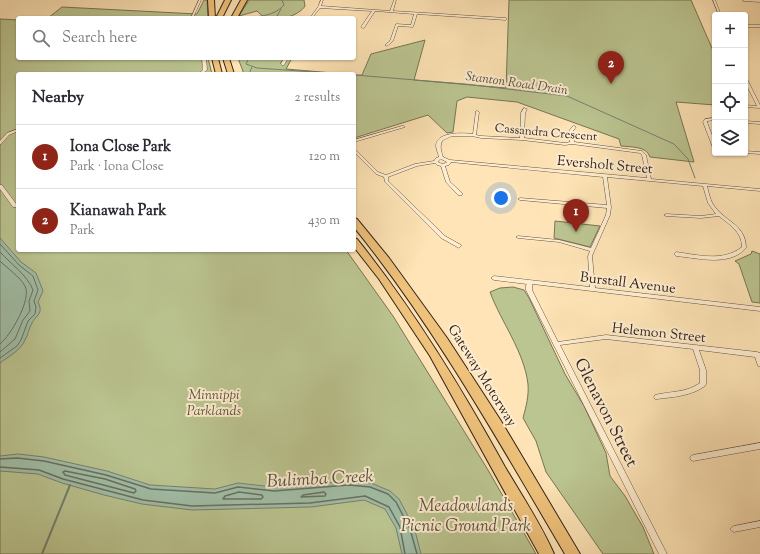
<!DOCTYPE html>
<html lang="en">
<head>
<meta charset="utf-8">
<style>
  body { margin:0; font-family:"Sorts Mill Goudy",serif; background:#f7f7f7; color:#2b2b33 }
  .controls { position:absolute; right:12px; top:12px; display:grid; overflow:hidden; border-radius:4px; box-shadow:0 1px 3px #0004 }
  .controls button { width:36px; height:36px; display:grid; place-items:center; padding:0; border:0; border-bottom:1px solid #e1e1e2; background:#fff; color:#2b2b33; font:20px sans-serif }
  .you { position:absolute; left:501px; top:198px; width:14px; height:14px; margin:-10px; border:3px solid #fff; border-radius:50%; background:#1a73e8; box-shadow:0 0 0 6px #1a73e833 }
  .badge { display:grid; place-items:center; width:26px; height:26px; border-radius:50%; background:#8f2418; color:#fff; font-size:13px; font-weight:700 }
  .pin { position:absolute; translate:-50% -33px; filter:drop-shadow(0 1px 2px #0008) }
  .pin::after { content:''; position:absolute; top:21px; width:14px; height:12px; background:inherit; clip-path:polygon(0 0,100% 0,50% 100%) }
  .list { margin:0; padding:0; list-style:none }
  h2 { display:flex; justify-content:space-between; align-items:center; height:52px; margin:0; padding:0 16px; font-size:17px }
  h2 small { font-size:13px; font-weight:400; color:#7c7c81 }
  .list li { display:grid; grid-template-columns:26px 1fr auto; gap:12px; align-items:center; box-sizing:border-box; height:64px; padding:0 16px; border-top:1px solid #e1e1e2 }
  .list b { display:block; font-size:15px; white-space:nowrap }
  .list p { margin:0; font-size:13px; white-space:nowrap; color:#7c7c81 }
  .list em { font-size:13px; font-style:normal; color:#7c7c81 }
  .icon { flex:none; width:22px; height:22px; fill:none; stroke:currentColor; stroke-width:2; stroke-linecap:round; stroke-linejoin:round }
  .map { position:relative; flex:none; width:760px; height:554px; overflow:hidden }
  .search { position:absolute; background:#fff; box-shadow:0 1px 3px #0004; left:16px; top:16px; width:340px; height:44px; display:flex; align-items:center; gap:10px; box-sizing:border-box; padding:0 14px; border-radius:4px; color:#7c7c81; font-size:15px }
  .panel { position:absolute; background:#fff; box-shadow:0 1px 3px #0004; left:16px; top:72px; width:340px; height:180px; border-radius:4px }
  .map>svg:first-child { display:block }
</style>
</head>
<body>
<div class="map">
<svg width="760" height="554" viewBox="0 0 760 554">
  <rect width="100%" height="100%" fill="#fee4b6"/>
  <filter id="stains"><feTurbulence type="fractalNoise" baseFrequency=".005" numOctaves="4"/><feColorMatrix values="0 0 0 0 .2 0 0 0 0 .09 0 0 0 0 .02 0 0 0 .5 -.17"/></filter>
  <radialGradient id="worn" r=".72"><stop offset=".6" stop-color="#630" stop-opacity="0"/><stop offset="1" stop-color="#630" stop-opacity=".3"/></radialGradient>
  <g fill="#bbc591" stroke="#787456">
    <polygon points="204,0 207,0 208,18 48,18 62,7 197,14"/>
    <path d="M249,0H304L305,6C299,16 275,23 265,17C262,16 259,13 257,11L239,16Z"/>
    <path d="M509,0H691L715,55V105L676,102L694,162L650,157C647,146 630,147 621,146L619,139L517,102L467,97L457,101L453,132L447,133L428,115L354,138V75H362L371,54L425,40L414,80L506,88Z"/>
    <polygon points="0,19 18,20 18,58 208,58 212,74 18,74 18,250 346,250 393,316 488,470 536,554 0,554"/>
    <polygon points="238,58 292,58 286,69 345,74 244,74"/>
    <polygon points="555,221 600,226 590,247 554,238"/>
    <polygon points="752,251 760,254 760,303 752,302 739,264 735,261 751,254"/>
    <path d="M513,287L524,290L529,298L565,374L584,406L606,453L610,476L625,496L643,527L654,554H603L546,472L536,441L523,418C526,407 529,396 528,384C524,351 501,322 490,292L500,288Z"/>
  </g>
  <g fill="#a1bfa8" stroke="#758170">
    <path d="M0,238L21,262L36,273L43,291L38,302C44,314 36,315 32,323C29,328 28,335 25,340C20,351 9,356 0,363Z"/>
    <polygon points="18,454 44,457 107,471 150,485 215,489 238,483 273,487 349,481 371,483 390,491 399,499 414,527 421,554 402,554 396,528 385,509 364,500 311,507 192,510 142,504 104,495 62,483 38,474 0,471 0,456"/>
  </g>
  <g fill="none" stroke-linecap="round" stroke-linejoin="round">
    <g stroke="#6a7162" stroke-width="1">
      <polyline points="0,244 19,265 33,276 38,290 34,301 36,307 35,314 28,321 21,340 17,346 0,358"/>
      <path d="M0,252C11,264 28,276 33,290L29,301L30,311L23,320L15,339L0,352"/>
      <path d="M0,261C8,269 19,276 25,286C32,299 11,335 0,344"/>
    </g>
    <g stroke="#6a7162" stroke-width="1.5">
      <polyline points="0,459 17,458 44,461 106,475 151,489 215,493 238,487 274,491 349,485 370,487 388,494 396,502 410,529 417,554"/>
      <polyline points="0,467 39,470 63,479 143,500 192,506 310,503 365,496 389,507 400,527 405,554"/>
      <polygon points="65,471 105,479 135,489 136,491 134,493 65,475 63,472"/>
      <polygon points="239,492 262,495 263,497 261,499 223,499 225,496"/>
      <polygon points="324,492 326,494 325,496 301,497 303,495"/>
    </g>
    <g stroke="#758170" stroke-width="1">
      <path d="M240,18C255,17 274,17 284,5L282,0"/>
      <polyline points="276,18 281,9"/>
      <polyline points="249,58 246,64 257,68 343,74"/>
      <polyline points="249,74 252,67"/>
      <polyline points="354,75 465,84 567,96 674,144 688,159 695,178"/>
    </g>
    <polyline stroke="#758170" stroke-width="2" points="42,554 70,485"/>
    <g stroke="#665342" stroke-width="1">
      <g id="minor">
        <polygon points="199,0 201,0 193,18 191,18"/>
        <polygon points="321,0 323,0 321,6 390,11 394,0 396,0 393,11 506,18 507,19 506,20 417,14 413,27 398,26 393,41 387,46 385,45 390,41 396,24 411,25 414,14 375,11 364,28 363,28 361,27 372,11 320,8 312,18 310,18 318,7"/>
        <polygon points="713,0 715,0 721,15 719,15"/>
        <polygon points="743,0 760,0 760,2 744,1"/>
        <rect x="745" y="25" width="15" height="2"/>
        <polygon points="202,58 206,58 207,70 202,74 198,74 203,70"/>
        <polygon points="284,58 288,58 284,65 282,65 281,64"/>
        <polygon points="745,78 747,79 760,105 760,108 745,107 745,105 757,106 745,82"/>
        <path d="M524,108L527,109L525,113L524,138L565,143L570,142L569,131L573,126H574L576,127L573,131L574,142L642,151L646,155L651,179L760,189V191L707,186C709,193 710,201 715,207C726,222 746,225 746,248C729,267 699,258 676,256L674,254L676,252C698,255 723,262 742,247C742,232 730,225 719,216L701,218L666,216L664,215L666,214L701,216L716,214L708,203L703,186L607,177L611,207L610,215L592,256L595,288L760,307V311L533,284L532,285V290L558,342L606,335L757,352L760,353V366H758L755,357L699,350L706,370V384L705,386C691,396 674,397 657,399H655L654,397L655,395C671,391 686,393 700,383V370L693,349L606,339L560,345L667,554H659L526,290V285L527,284L494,280L491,278L494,276L590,287L588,256L590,251L559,242L518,238L516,237L518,236L559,240L591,248L606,215L607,208L520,200L518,199L520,198L607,205L603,177L451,162L449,165L445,166L450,182L462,193V195H458L446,182L441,166L437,165L435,163L417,166L388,177V181L445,236L461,245V246L459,248L441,238L385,182L384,177L376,174L354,152V149H355L378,172L386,175L415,164L434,161L436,158L439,157C438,153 436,149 436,145C438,131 464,133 473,134L476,111H477L479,112L476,135L481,136L520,138L521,113ZM452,136H472L481,138L522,140L565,145L572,144L640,153L642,155L647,178L450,160L443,157C441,151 439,145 443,140ZM441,159L447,162L446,163C443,164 441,164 438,162L439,160Z"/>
        <polygon points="715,118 715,120 707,121 707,122 715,143 715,149 713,148 703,122 705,119"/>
        <polygon points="745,121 760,122 760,124 745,123"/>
        <polygon points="402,126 404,126 405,127 354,142 354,140"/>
        <polygon points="18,129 18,131 9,135 1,144 0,144 0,141 7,133"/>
        <polygon points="745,151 760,152 760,154 744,153 745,153"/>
        <polygon points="0,185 2,185 17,205 17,207 13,207 0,189"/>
        <polygon points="760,443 760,449 693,461 691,460 690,458 691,456 693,455"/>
        <polygon points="760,521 760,527 734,532 732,531 730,529 732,527 734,526"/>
      </g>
    </g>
    <g stroke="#34231b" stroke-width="2">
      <g id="motorway">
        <polygon points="208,0 214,0 215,18 209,18"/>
        <polygon points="225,0 231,0 222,18 216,18"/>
        <polygon points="241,0 247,0 237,18 231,18"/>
        <polygon points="212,58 218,58 222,74 216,74"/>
        <polygon points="223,58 229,58 234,74 228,74"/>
        <path d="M354,218L357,219L389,258L447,338L501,421L580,554H565C499,442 436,329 354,227Z"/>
        <path d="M354,238L357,239C414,310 461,387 505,467C521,494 542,526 554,554H539L430,356L379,279L354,247Z"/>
      </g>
    </g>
    <use href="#minor" fill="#feedd0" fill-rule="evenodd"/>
    <use href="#motorway" fill="#efc27b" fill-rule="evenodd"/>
  </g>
  <g text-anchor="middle" stroke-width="4" stroke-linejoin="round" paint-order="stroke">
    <g font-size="12" fill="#34231b" stroke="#feedd0">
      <text transform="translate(546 132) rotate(5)" y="4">Cassandra Crescent</text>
    </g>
    <g font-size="13" font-style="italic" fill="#555245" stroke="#feedd0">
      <text transform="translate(517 82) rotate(8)" y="5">Stanton Road Drain</text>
    </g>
    <g font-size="14" fill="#34231b" stroke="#feedd0">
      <text transform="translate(605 164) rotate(5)" y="5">Eversholt Street</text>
      <text transform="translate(628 282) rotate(7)" y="5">Burstall Avenue</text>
      <text transform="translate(659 332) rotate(6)" y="5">Helemon Street</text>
      <text transform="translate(483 375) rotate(58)" y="5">Gateway Motorway</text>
    </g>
    <g font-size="14" font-style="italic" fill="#5c543e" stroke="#feedd0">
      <text x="214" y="399">Minnippi<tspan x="214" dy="16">Parklands</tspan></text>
    </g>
    <g font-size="17" fill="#34231b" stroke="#feedd0">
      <text transform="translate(607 412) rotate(63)" y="6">Glenavon Street</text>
    </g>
    <g font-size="17" font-style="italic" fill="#5c543e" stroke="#feedd0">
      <text x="466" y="511">Meadowlands<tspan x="466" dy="20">Picnic Ground Park</tspan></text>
    </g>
    <g font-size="18" font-style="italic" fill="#555245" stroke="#feedd0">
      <text transform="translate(320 478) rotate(-3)" y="6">Bulimba Creek</text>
    </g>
  </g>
  <rect width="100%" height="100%" filter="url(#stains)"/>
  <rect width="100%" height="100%" fill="url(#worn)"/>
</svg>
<div class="controls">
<button>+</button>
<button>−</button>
<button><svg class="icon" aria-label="locate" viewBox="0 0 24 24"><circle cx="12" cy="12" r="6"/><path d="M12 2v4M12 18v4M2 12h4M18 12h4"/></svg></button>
<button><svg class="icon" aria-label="layers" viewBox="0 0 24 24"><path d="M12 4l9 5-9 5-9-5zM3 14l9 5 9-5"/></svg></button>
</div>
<div class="you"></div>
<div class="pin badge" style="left:576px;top:232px">1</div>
<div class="pin badge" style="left:611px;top:84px">2</div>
<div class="search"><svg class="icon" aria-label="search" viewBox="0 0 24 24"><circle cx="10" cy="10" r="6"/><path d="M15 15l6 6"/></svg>Search here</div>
<section class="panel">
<h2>Nearby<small>2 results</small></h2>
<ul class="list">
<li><span class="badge">1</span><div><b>Iona Close Park</b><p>Park · Iona Close</p></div><em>120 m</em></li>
<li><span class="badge">2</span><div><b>Kianawah Park</b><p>Park</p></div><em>430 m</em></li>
</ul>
</section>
</div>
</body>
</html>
